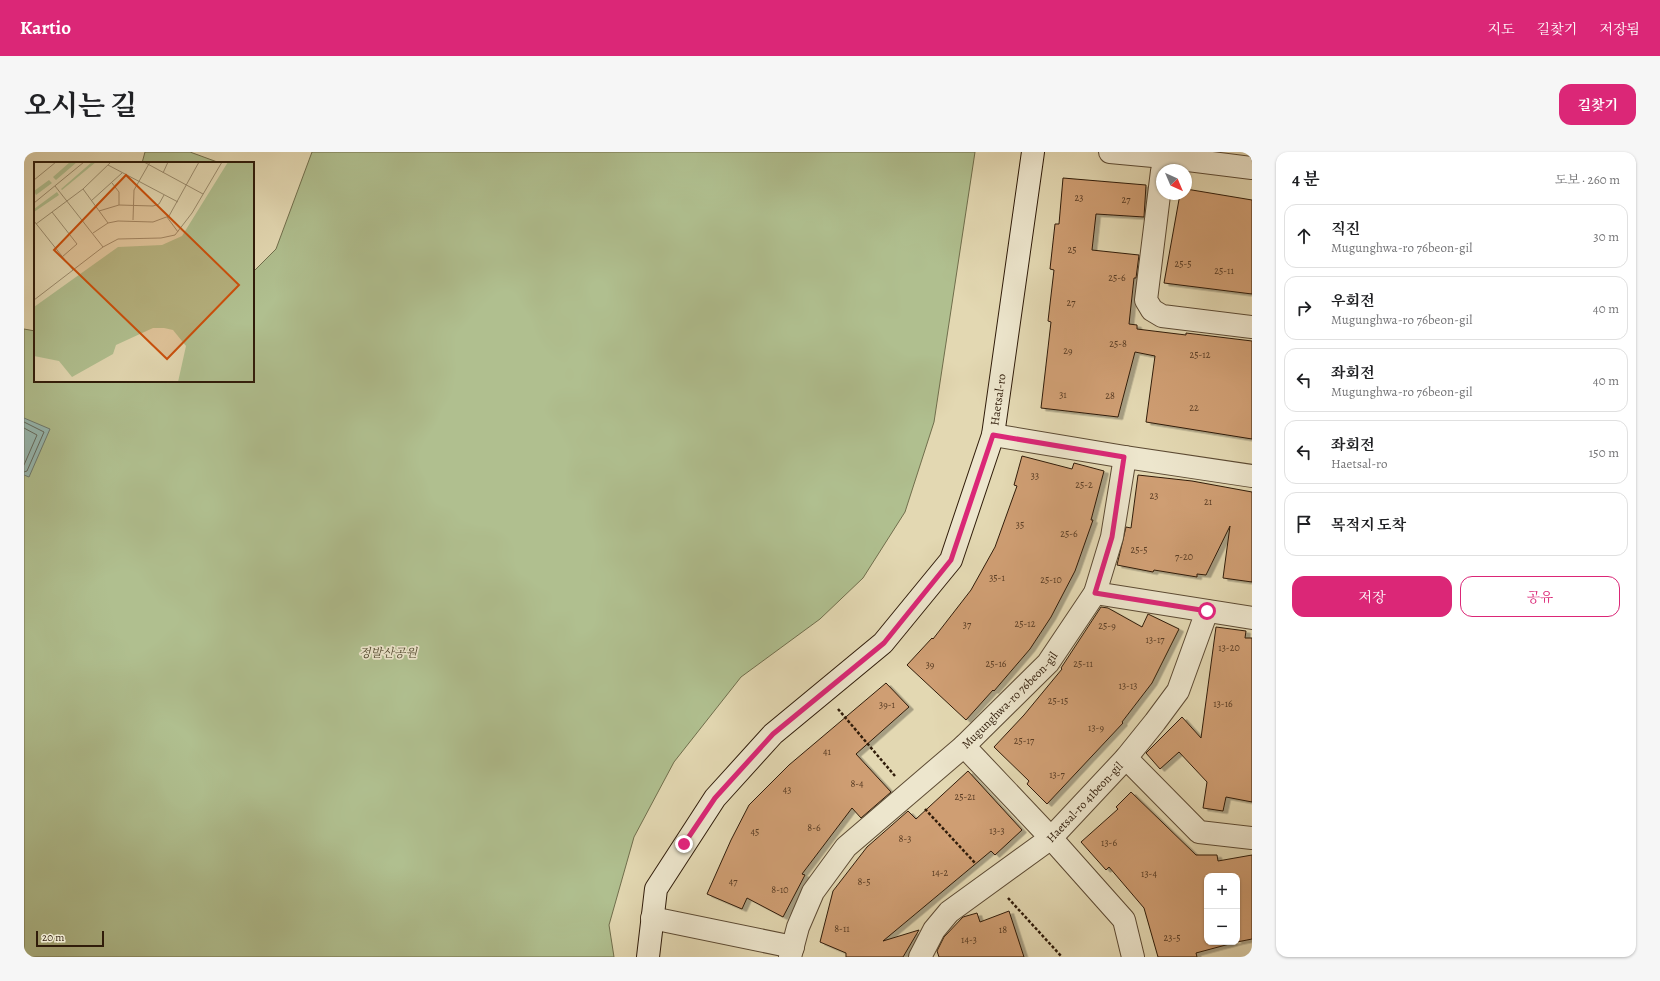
<!DOCTYPE html>
<html lang="ko">
<head>
<meta charset="utf-8">
<style>
  body { margin:0; font-family:Alegreya,"Noto Serif KR",serif; background:#f6f6f6; color:#202124 }
  .controls { position:absolute; right:12px; bottom:12px; display:grid; overflow:hidden; border-radius:8px; box-shadow:0 1px 3px #0004 }
  .controls button { width:36px; height:36px; display:grid; place-items:center; padding:0; border:0; border-bottom:1px solid #e0e0e0; background:#fff; color:#202124; font:20px sans-serif }
  .compass { position:absolute; left:1132px; top:12px; width:36px; height:36px; border-radius:50%; background:#fff; box-shadow:0 1px 3px #0004; rotate:136deg }
  .scale { position:absolute; left:12px; bottom:10px; width:68px; box-sizing:border-box; padding-left:4px; border:2px solid #301c0a; border-top:0; font-size:11px; line-height:14px; white-space:nowrap; color:#301c0a; -webkit-text-stroke:3px #ede6cd; paint-order:stroke }
  .stop { position:absolute; width:12px; height:12px; margin:-9px; border:3px solid #db2777; border-radius:50%; background:#fff }
  .stop.end { background:#db2777; border-color:#fff; box-shadow:0 1px 4px #0008 }
  .list { margin:0; padding:0; list-style:none }
  h2 { display:flex; justify-content:space-between; align-items:center; height:52px; margin:0; padding:0 16px; font-size:17px }
  h2 small { font-size:13px; font-weight:400; color:#757577 }
  .list li { display:grid; grid-template-columns:26px 1fr auto; gap:12px; align-items:center; box-sizing:border-box; height:64px; margin:0 8px 8px; padding:0 8px; border:1px solid #e0e0e0; border-radius:12px }
  .list b { display:block; font-size:15px; white-space:nowrap }
  .list p { margin:0; font-size:13px; white-space:nowrap; color:#757577 }
  .list em { font-size:13px; font-style:normal; color:#757577 }
  .actions { display:flex; gap:8px; padding:12px 16px }
  .actions a { flex:1; padding:9px 0; border:1px solid #db2777; border-radius:12px; text-align:center; font-size:14px; color:#db2777 }
  .actions .main { background:#db2777; color:#fff }
  .icon { flex:none; width:22px; height:22px; fill:none; stroke:currentColor; stroke-width:2; stroke-linecap:round; stroke-linejoin:round }
  .map { position:relative; flex:none; width:1228px; height:805px; overflow:hidden; border-radius:12px }
  header { display:flex; align-items:center; gap:24px; box-sizing:border-box; height:56px; padding:0 20px; background:#db2777; color:#fff }
  header strong { font-size:19px }
  nav { display:flex; gap:22px; margin-inline-start:auto; font-size:14px }
  .intro { display:flex; align-items:center; justify-content:space-between; box-sizing:border-box; height:96px; padding:0 24px }
  h1 { margin:0; font-size:28px }
  .button { padding:10px 18px; border-radius:12px; background:#db2777; color:#fff; font-size:14px; font-weight:700 }
  main { display:flex; gap:24px; padding:0 24px }
  aside { flex:1; background:#fff; border-radius:12px; box-shadow:0 1px 3px #0004 }
  .map>svg:first-child { display:block }
</style>
</head>
<body>
<header>
<strong>Kartio</strong>
<nav><a>지도</a><a>길찾기</a><a>저장됨</a></nav>
</header>
<div class="intro"><h1>오시는 길</h1><a class="button">길찾기</a></div>
<main>
<div class="map">
<svg width="1228" height="805" viewBox="0 0 1228 805">
  <defs>
    <filter id="shadow"><feDropShadow dx="4.5" dy="2.5" stdDeviation="0" flood-color="#0004"/></filter>
  </defs>
  <rect width="100%" height="100%" fill="#e3d8b2"/>
  <filter id="stains"><feTurbulence type="fractalNoise" baseFrequency=".005" numOctaves="4"/><feColorMatrix values="0 0 0 0 .2 0 0 0 0 .09 0 0 0 0 .02 0 0 0 .5 -.17"/></filter>
  <radialGradient id="worn" r=".72"><stop offset=".6" stop-color="#630" stop-opacity="0"/><stop offset="1" stop-color="#630" stop-opacity=".3"/></radialGradient>
  <g fill="#b0bf8f" stroke="#706e4c">
    <polygon points="121,0 166,0 196,11 118,11"/>
    <polygon points="288,0 951,0 910,270 881,360 839,426 796,467 717,525 650,610 610,685 585,773 590,805 0,805 0,177 11,179 11,229 229,229 229,120 252,97"/>
  </g>
  <polygon fill="#96b9b2" stroke="#6d7a6f" points="0,266 26,277 5,325 0,323"/>
  <g fill="none" stroke-linecap="round" stroke-linejoin="round">
    <g stroke="#636a5e" stroke-width="1">
      <polyline points="0,270 20,280 3,319 0,320"/>
      <polyline points="0,276 13,283 0,313"/>
    </g>
  </g>
  <g fill="#cf9e73" stroke="#301c0a" filter="url(#shadow)">
    <polygon points="1039,26 1122,33 1120,65 1072,62 1068,98 1115,103 1112,126 1110,126 1105,172 1113,173 1113,177 1162,183 1162,181 1228,189 1228,287 1122,270 1131,204 1111,200 1094,265 1017,256 1027,170 1024,169 1030,118 1026,117 1031,72 1035,72"/>
    <polygon points="1162,37 1228,48 1228,142 1140,131 1156,42 1162,42"/>
    <polygon points="998,304 1048,317 1050,311 1080,319 1067,368 1069,368 1051,419 1027,465 1006,497 970,539 969,538 942,568 883,513 908,486 909,487 947,438 971,395 993,334 990,333"/>
    <polygon points="1114,323 1168,329 1228,340 1228,430 1199,426 1206,374 1182,423 1173,422 1173,425 1130,418 1129,420 1093,413 1102,375 1107,376"/>
    <polygon points="1077,455 1084,456 1118,475 1124,462 1155,477 1128,531 1098,570 1099,571 1023,652 1003,632 1005,629 970,595 1000,563 1038,517 1037,516"/>
    <polygon points="1192,475 1222,479 1221,486 1228,486 1228,650 1202,645 1199,659 1179,656 1183,630 1155,600 1136,617 1122,601 1158,565 1177,586"/>
    <polygon points="862,531 885,555 832,602 867,640 837,666 828,656 778,722 781,723 759,765 723,746 718,757 683,742 707,688 725,653 765,613"/>
    <polygon points="944,619 998,678 971,703 967,699 859,789 895,778 879,805 822,805 822,801 796,790 809,739 843,695 884,659 892,667"/>
    <polygon points="1107,640 1172,703 1193,703 1194,709 1228,703 1228,787 1213,790 1213,724 1183,724 1183,790 1213,790 1172,801 1173,805 1134,805 1120,756 1085,715 1082,718 1057,690 1094,657 1092,655"/>
    <polygon points="985,759 1000,805 915,805 913,799 920,785 939,765 953,761 956,770"/>
  </g>
  <g fill="none" stroke-linecap="round" stroke-linejoin="round">
    <g stroke="#5d4b34" stroke-width="24">
      <g id="street">
        <polyline points="1086,0 1140,5 1228,16"/>
        <polyline points="1138,19 1122,148 1128,158 1138,164 1228,175"/>
        <polyline points="969,283 1101,305 1228,324"/>
        <polyline points="1071,441 1228,466"/>
        <polyline points="940,594 1027,686 1100,768 1109,805"/>
        <polyline points="1102,606 1175,680 1228,686"/>
        <polyline points="628,766 769,795"/>
        <path id="s1" d="M766,805L774,775L789,740L822,695L940,594L1024,511L1071,441L1088,385L1101,305"/>
        <path id="s2" d="M896,805L910,778L925,760L1027,686L1102,606L1131,570L1154,539L1183,459"/>
      </g>
    </g>
    <g stroke="#301c0a" stroke-width="24">
      <g id="secondary">
        <path id="s3" d="M624,805L632,737L691,646L749,582L859,491L927,408L969,283L1009,0"/>
      </g>
    </g>
    <g stroke="#301c0a" stroke-width="2.5" stroke-dasharray="3 2" stroke-linecap="butt">
      <polyline points="814,557 871,624"/>
      <polyline points="901,657 952,712"/>
      <polyline points="984,746 1038,805"/>
    </g>
    <use href="#street" stroke="#ede6cd" stroke-width="22"/>
    <use href="#secondary" stroke="#ede6cd" stroke-width="22"/>
  </g>
  <g fill="none" stroke-linecap="round" stroke-linejoin="round">
    <polyline stroke="#db2777" stroke-width="5" points="660,692 691,646 749,582 860,491 927,408 969,283 1100,305 1088,385 1071,441 1183,459"/>
  </g>
  <g text-anchor="middle" stroke-width="3.5" stroke-linejoin="round" paint-order="stroke">
    <g font-size="10" fill="#583c24">
      <text x="1055" y="49">23</text>
      <text x="1102" y="51">27</text>
      <text x="1048" y="101">25</text>
      <text x="1159" y="115">25-5</text>
      <text x="1200" y="122">25-11</text>
      <text x="1093" y="129">25-6</text>
      <text x="1047" y="154">27</text>
      <text x="1094" y="195">25-8</text>
      <text x="1044" y="202">29</text>
      <text x="1176" y="206">25-12</text>
      <text x="1039" y="246">31</text>
      <text x="1086" y="247">28</text>
      <text x="1170" y="259">22</text>
      <text x="1011" y="327">33</text>
      <text x="1060" y="336">25-2</text>
      <text x="1130" y="347">23</text>
      <text x="1184" y="353">21</text>
      <text x="996" y="376">35</text>
      <text x="1045" y="385">25-6</text>
      <text x="1115" y="401">25-5</text>
      <text x="1160" y="408">7-20</text>
      <text x="973" y="429">35-1</text>
      <text x="1027" y="431">25-10</text>
      <text x="1001" y="475">25-12</text>
      <text x="943" y="476">37</text>
      <text x="1083" y="477">25-9</text>
      <text x="1131" y="491">13-17</text>
      <text x="1205" y="499">13-20</text>
      <text x="972" y="515">25-16</text>
      <text x="1059" y="515">25-11</text>
      <text x="906" y="516">39</text>
      <text x="1104" y="537">13-13</text>
      <text x="1034" y="552">25-15</text>
      <text x="1199" y="555">13-16</text>
      <text x="863" y="556">39-1</text>
      <text x="1072" y="579">13-9</text>
      <text x="1000" y="592">25-17</text>
      <text x="803" y="603">41</text>
      <text x="1033" y="626">13-7</text>
      <text x="833" y="635">8-4</text>
      <text x="763" y="641">43</text>
      <text x="941" y="648">25-21</text>
      <text x="790" y="679">8-6</text>
      <text x="973" y="682">13-3</text>
      <text x="731" y="683">45</text>
      <text x="881" y="690">8-3</text>
      <text x="1085" y="694">13-6</text>
      <text x="916" y="724">14-2</text>
      <text x="1125" y="725">13-4</text>
      <text x="709" y="733">47</text>
      <text x="840" y="733">8-5</text>
      <text x="756" y="741">8-10</text>
      <text x="818" y="780">8-11</text>
      <text x="979" y="781">18</text>
      <text x="1148" y="789">23-5</text>
      <text x="945" y="791">14-3</text>
    </g>
    <g font-size="12" fill="#301c0a" stroke="#ede6cd">
      <text dy="4" stroke="none"><textPath href="#s3" startOffset="681">Haetsal-ro</textPath></text>
      <text dy="4" stroke="none"><textPath href="#s1" startOffset="345">Mugunghwa-ro 76beon-gil</textPath></text>
      <text dy="4" stroke="none"><textPath href="#s2" startOffset="229">Haetsal-ro 41beon-gil</textPath></text>
    </g>
    <g font-size="12" font-style="italic" fill="#564d32" stroke="#ede6cd">
      <text x="364" y="505">정발산공원</text>
    </g>
  </g>
  <g transform="translate(10 10)">
    <rect width="220" height="220" fill="#e3d8b2"/>
    <path d="M36,0H43L22,18L19,15ZM58,0H62L28,28L27,27ZM194,0H220V220H144L152,184L139,168L130,166H119L82,183L79,192L38,215L25,199L0,194V145L84,85L128,83L148,74ZM15,18L18,21L2,33L0,29ZM23,30L25,33L0,50V47Z" fill="#b0bf8f"/>
    <path fill="none" stroke="#9b8d6f" stroke-width="1" d="M110,0L169,32M74,3L144,40M129,11L134,0M0,18L22,0M78,21L85,30V43M21,24L69,85M49,27L74,61M57,39L88,11M0,41L50,0M65,49L85,43L119,44L125,42L130,33M18,50L43,82L28,95M133,55L144,70M99,58L100,28L116,0M0,59L39,108M2,62L49,27L77,0M59,71L74,61L84,59L119,60L135,54L165,0M0,138L69,85L84,77L127,76L141,73L158,51L188,0"/>
    <path fill="#cc500c" fill-opacity="0.15" stroke="#cc500c" stroke-width="2" d="M92,13L205,123L133,197L20,88Z"/>
    <rect width="220" height="220" fill="none" stroke="#301c0a" stroke-width="2"/>
  </g>
  <rect width="100%" height="100%" filter="url(#stains)"/>
  <rect width="100%" height="100%" fill="url(#worn)"/>
</svg>
<div class="controls">
<button>+</button>
<button>−</button>
</div>
<svg class="compass" viewBox="-18 -18 36 36"><path d="M0-13l5 13h-10z" fill="#e53935"/><path d="M0 13l5-13h-10z" fill="#757577"/></svg>
<div class="scale">20 m</div>
<div class="stop" style="left:1183px;top:459px"></div>
<div class="stop end" style="left:660px;top:692px"></div>
</div>
<aside>
<h2>4 분<small>도보 · 260 m</small></h2>
<ul class="list">
<li><svg class="icon" aria-label="ahead" viewBox="0 0 24 24"><path d="M12 20V5M6 11l6-6 6 6"/></svg><div><b>직진</b><p>Mugunghwa-ro 76beon-gil</p></div><em>30 m</em></li>
<li><svg class="icon" aria-label="right" viewBox="0 0 24 24"><path d="M7 20v-9h11M14 6l5 5-5 5"/></svg><div><b>우회전</b><p>Mugunghwa-ro 76beon-gil</p></div><em>40 m</em></li>
<li><svg class="icon" aria-label="left" viewBox="0 0 24 24"><path d="M17 20v-9H6M10 6l-5 5 5 5"/></svg><div><b>좌회전</b><p>Mugunghwa-ro 76beon-gil</p></div><em>40 m</em></li>
<li><svg class="icon" aria-label="left" viewBox="0 0 24 24"><path d="M17 20v-9H6M10 6l-5 5 5 5"/></svg><div><b>좌회전</b><p>Haetsal-ro</p></div><em>150 m</em></li>
<li><svg class="icon" aria-label="arrive" viewBox="0 0 24 24"><path d="M6 21V4h12l-3 4 3 4H6"/></svg><div><b>목적지 도착</b></div></li>
</ul>
<div class="actions"><a class="main">저장</a><a>공유</a></div>
</aside>
</main>
</body>
</html>
